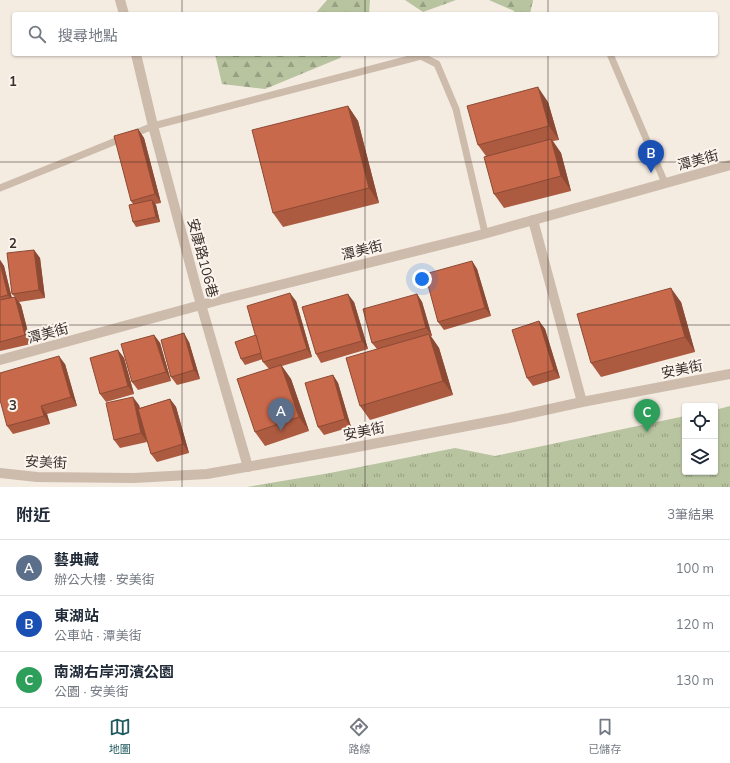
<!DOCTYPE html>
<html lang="zh-TW">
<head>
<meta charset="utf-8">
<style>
  body { margin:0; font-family:Mulish,"Noto Sans TC",sans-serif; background:#f2f2f3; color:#1f2937 }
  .controls { position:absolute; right:12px; bottom:12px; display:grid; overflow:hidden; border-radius:4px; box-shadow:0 1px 3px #0004 }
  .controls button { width:36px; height:36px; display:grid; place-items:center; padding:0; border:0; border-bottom:1px solid #e0e1e3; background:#fff; color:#1f2937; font:20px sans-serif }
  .you { position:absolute; left:422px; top:279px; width:14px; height:14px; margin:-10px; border:3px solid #fff; border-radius:50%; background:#1a73e8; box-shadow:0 0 0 6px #1a73e833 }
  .badge { display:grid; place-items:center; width:26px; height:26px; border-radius:50%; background:#1f5a5e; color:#fff; font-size:13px; font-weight:700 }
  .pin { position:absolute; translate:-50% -33px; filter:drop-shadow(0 1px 2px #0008) }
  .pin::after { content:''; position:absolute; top:21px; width:14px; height:12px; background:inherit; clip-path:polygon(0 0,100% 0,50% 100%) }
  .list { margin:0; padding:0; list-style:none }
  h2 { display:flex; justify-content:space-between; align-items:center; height:52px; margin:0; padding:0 16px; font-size:17px }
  h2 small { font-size:13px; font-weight:400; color:#747a83 }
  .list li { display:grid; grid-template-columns:26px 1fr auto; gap:12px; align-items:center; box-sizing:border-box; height:56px; padding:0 16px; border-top:1px solid #e0e1e3 }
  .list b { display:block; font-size:15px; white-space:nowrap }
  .list p { margin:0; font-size:13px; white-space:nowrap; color:#747a83 }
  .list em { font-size:13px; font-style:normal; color:#747a83 }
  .icon { flex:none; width:22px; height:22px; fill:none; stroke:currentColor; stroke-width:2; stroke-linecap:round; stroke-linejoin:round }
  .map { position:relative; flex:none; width:730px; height:487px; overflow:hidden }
  .search { position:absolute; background:#fff; box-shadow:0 1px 3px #0004; left:12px; right:12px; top:12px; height:44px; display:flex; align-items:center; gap:10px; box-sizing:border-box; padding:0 14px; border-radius:4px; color:#747a83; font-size:15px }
  .sheet { height:220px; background:#fff }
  nav { display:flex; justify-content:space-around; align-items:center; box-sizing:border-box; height:56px; border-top:1px solid #e0e1e3; background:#fff; font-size:11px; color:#747a83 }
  nav a { display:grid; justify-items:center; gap:2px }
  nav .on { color:#1f5a5e }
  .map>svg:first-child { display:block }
</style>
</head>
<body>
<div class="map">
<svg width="730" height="487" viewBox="0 0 730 487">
  <defs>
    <pattern id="grass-tufts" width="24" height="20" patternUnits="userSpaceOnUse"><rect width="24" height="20" fill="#b8c4a0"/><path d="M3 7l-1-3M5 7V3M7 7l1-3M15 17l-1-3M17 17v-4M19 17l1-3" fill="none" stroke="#97a083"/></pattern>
    <pattern id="forest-firs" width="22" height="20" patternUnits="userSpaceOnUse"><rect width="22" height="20" fill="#b8c4a0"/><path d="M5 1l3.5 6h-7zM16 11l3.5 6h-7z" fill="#97a083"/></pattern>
  </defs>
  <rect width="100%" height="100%" fill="#f4ebe1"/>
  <polygon fill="url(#grass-tufts)" points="730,406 730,487 247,487 330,473 455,448 495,456 685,416 685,472 715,472 715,410"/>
  <g fill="url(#forest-firs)">
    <polygon points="327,0 370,0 369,14 315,14"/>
    <polygon points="405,0 456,0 423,12"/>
    <polygon points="489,0 553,0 533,0 530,14 514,14 514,11"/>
    <polygon points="215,54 343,54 340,58 265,89 222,84"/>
  </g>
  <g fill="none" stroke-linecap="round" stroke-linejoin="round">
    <g stroke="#cdbbac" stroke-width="7">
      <polyline points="610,54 665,183"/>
      <polyline points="0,188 153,126 421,56 437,64 456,109 485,233"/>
    </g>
    <g stroke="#cdbbac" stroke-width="10">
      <polyline points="120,0 124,14"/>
      <polyline points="136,54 153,126 198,294 248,467"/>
      <polyline points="533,220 582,402"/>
      <polyline points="0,360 219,300 480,235 730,165"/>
      <polyline points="0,473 37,477 134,478 207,474 341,450 509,418 582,402 730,374"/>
    </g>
  </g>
  <g fill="#ac5a40">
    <polygon points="548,102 559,140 553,141 561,153 571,191 504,208 494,194 486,156 478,145"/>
    <polygon points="348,106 358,121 379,203 283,227 273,213"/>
    <polygon points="138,129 144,138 161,203 155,204 156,205 160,222 136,227 133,222 133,204 131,201"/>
    <polygon points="34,250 40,258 45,298 19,302 21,305 31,344 0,351 0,260 4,266 12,298 15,297 12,294"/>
    <polygon points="472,261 477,269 491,316 444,330 438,322"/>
    <polygon points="417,294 422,302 432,336 431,336 439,348 453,395 370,420 360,406 377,349 372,343"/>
    <polygon points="296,301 312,357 282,366 291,379 309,431 265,446 255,432 269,369 263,362 263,359 245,365 241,359"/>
    <polygon points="354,302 368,349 321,363 316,354"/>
    <polygon points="681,302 695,352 601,377 591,363"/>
    <polygon points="539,321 545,329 560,378 533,386 527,378"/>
    <polygon points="154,335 160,343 171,381 138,390 132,382"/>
    <polygon points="189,342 200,379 177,385 171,377"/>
    <polygon points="118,350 124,358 134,394 106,402 100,394"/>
    <polygon points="65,364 77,406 47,414 50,424 13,434 7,426"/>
    <polygon points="333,375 338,383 351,427 324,435 318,427"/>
    <polygon points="170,399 176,407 189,453 157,462 151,454 145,434 147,442 120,448 114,440 139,405 140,408"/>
  </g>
  <g fill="#8c4a34">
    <polygon points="538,87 548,102 559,140 549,126"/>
    <polygon points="348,106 358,121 379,203 369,188"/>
    <polygon points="138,129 144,138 161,203 155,194"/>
    <polygon points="551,139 561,153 571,191 561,176"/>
    <polygon points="152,200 156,205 160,222 156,217"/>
    <polygon points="34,250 40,258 45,298 39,290"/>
    <polygon points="0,260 4,266 13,303 8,295 0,263"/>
    <polygon points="472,261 477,269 491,316 485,308"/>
    <polygon points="671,288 681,302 695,352 685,337"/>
    <polygon points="290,293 296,301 312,357 307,349"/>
    <polygon points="348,294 354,302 368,349 362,341"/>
    <polygon points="417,294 422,302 432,336 426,328"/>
    <polygon points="15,297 21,305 31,344 25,335"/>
    <polygon points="539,321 545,329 560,378 554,370"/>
    <polygon points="184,333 189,342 200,379 194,370"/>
    <polygon points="429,334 439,348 453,395 443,381"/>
    <polygon points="154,335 160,343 171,381 166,372"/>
    <polygon points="118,350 124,358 134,394 128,386"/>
    <polygon points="59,356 65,364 77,406 71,397"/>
    <polygon points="281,365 291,379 309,431 299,417"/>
    <polygon points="333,375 338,383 351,427 345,419"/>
    <polygon points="133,397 139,405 147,442 141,433"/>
    <polygon points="170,399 176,407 189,453 183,444"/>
    <polygon points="41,406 47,414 50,424 44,416"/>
  </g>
  <g fill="#c8694b" stroke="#8c4a34">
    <polygon points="538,87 549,126 478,145 467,106"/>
    <polygon points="348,106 369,188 273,213 252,130"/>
    <polygon points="138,129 155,194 131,201 114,136"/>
    <polygon points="551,139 561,176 494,194 484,157"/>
    <polygon points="152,200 156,217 133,222 129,205"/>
    <polygon points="34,250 39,290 12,294 7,253"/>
    <polygon points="472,261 485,308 438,322 425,274"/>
    <polygon points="0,263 8,295 0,297"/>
    <polygon points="671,288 685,337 591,363 577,314"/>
    <polygon points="290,293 307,349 263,362 247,306"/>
    <polygon points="348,294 362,341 316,354 302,307"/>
    <polygon points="417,294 426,328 372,343 363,309"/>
    <polygon points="15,297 25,335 0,342 0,300"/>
    <polygon points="539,321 554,370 527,378 512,330"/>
    <polygon points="184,333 194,370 171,377 161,340"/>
    <polygon points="429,334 443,381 360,406 346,358"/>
    <polygon points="154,335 166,372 132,382 121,344"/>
    <polygon points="256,335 261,353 241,359 235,342"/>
    <polygon points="118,350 128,386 100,394 90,358"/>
    <polygon points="59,356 71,397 41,406 44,416 7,426 0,400 0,373"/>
    <polygon points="281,365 299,417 255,432 237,379"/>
    <polygon points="333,375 345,419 318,427 305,383"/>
    <polygon points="133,397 141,433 114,440 106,403"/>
    <polygon points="170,399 183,444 151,454 138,409"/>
  </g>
  <path fill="none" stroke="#3b302b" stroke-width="1" stroke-opacity="0.55" d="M182,0V14M365,0V14M548,0V14M182,54V487M365,54V487M548,54V487M0,162H730M0,325H730"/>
  <g text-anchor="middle" stroke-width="4" stroke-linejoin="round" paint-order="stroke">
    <g font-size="14" fill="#3b302b" stroke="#fbf5ee">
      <text transform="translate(698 160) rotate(-15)" y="5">潭美街</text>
      <text transform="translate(362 250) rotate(-14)" y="5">潭美街</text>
      <text transform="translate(203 258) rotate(75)" y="5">安康路106巷</text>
      <text transform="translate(48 333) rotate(-15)" y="5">潭美街</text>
      <text transform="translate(682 369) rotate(-11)" y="5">安美街</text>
      <text transform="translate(364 431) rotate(-11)" y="5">安美街</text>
      <text transform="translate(46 462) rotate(3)" y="5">安美街</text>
    </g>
  </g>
  <g font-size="13" text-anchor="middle" font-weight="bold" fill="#3b302b" stroke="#fbf5ee" stroke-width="4" stroke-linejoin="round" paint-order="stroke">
    <text x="13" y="86">1</text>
    <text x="13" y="248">2</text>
    <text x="13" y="410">3</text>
  </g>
</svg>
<div class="controls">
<button><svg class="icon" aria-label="locate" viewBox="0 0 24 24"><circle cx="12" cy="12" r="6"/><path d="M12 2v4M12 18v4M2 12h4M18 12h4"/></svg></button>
<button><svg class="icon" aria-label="layers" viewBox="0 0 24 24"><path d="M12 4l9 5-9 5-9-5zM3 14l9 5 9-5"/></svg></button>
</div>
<div class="you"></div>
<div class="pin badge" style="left:281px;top:431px;background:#5c6f8a">A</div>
<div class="pin badge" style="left:651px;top:173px;background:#1a4fb4">B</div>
<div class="pin badge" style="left:647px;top:432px;background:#2e9e5b">C</div>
<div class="search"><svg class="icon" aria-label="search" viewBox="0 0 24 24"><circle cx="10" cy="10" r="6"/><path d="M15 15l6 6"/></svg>搜尋地點</div>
</div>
<section class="sheet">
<h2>附近<small>3筆結果</small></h2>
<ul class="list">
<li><span class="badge" style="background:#5c6f8a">A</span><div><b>藝典藏</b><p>辦公大樓 · 安美街</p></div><em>100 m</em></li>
<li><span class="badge" style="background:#1a4fb4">B</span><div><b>東湖站</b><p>公車站 · 潭美街</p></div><em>120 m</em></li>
<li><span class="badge" style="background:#2e9e5b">C</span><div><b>南湖右岸河濱公園</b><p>公園 · 安美街</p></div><em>130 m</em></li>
</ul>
</section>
<nav>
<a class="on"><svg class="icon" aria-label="map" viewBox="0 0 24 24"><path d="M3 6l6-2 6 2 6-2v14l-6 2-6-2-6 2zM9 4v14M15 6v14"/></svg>地圖</a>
<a><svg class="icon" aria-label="directions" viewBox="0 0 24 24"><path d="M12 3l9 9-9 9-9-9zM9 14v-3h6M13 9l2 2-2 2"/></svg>路線</a>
<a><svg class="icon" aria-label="saved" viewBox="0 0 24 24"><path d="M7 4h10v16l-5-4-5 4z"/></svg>已儲存</a>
</nav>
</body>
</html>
